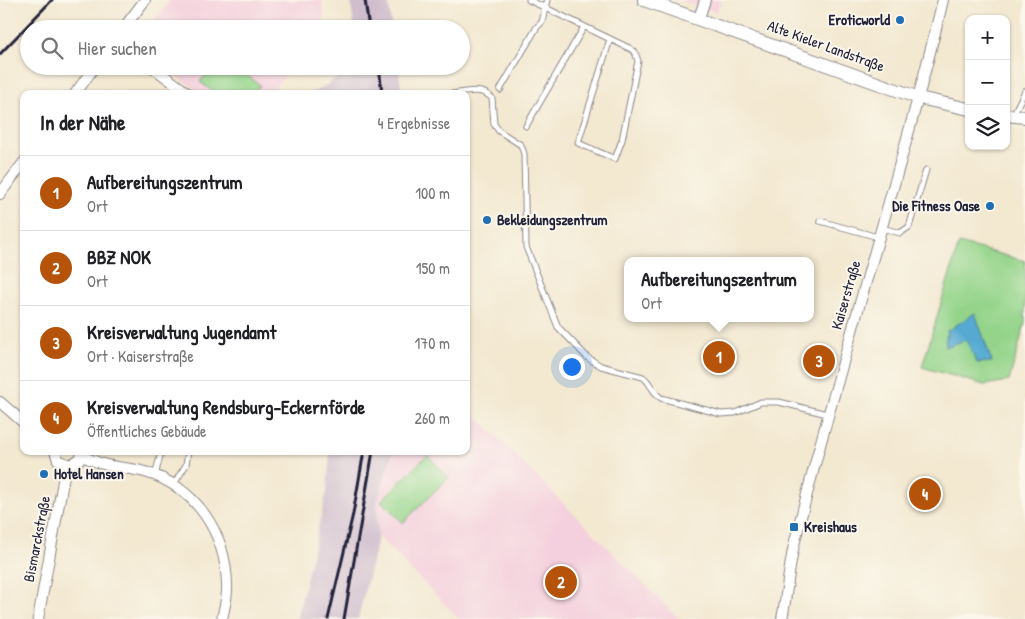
<!DOCTYPE html>
<html lang="de">
<head>
<meta charset="utf-8">
<style>
  body { margin:0; font-family:"Patrick Hand",sans-serif; background:#f2f2f2; color:#202124 }
  .controls { position:absolute; right:15px; top:15px; display:grid; overflow:hidden; border-radius:10px; box-shadow:0 1px 4px #0004 }
  .controls button { width:45px; height:45px; display:grid; place-items:center; padding:0; border:0; border-bottom:1px solid #e0e0e0; background:#fff; color:#202124; font:25px sans-serif }
  .you { position:absolute; left:571px; top:366px; width:18px; height:18px; margin:-12px; border:4px solid #fff; border-radius:50%; background:#1a73e8; box-shadow:0 0 0 8px #1a73e833 }
  .badge { display:grid; place-items:center; width:32px; height:32px; border-radius:50%; background:#b45309; color:#fff; font-size:16px; font-weight:700 }
  .pin { position:absolute; translate:-50% -50%; border:2px solid #fff; box-shadow:0 1px 5px #0006 }
  .popup { position:absolute; left:624px; top:257px; width:190px; height:65px; box-sizing:border-box; display:grid; place-content:center; border-radius:10px; background:#fff; filter:drop-shadow(0 1px 4px #0005); font-size:16px; white-space:nowrap; color:#757577 }
  .popup b { font-size:19px; color:#202124 }
  .popup::after { content:''; position:absolute; left:50%; top:100%; margin-left:-10px; border:10px solid transparent; border-top-color:#fff }
  .list { margin:0; padding:0; list-style:none }
  h2 { display:flex; justify-content:space-between; align-items:center; height:65px; margin:0; padding:0 20px; font-size:21px }
  h2 small { font-size:16px; font-weight:400; color:#757577 }
  .list li { display:grid; grid-template-columns:32px 1fr auto; gap:15px; align-items:center; box-sizing:border-box; height:75px; padding:0 20px; border-top:1px solid #e0e0e0 }
  .list b { display:block; font-size:19px; white-space:nowrap }
  .list p { margin:0; font-size:16px; white-space:nowrap; color:#757577 }
  .list em { font-size:16px; font-style:normal; color:#757577 }
  .icon { flex:none; width:28px; height:28px; fill:none; stroke:currentColor; stroke-width:2; stroke-linecap:round; stroke-linejoin:round }
  .map { position:relative; flex:none; width:1025px; height:619px; overflow:hidden }
  .search { position:absolute; background:#fff; box-shadow:0 1px 4px #0004; left:20px; top:20px; width:450px; height:55px; display:flex; align-items:center; gap:12px; box-sizing:border-box; padding:0 18px; border-radius:28px; color:#757577; font-size:19px }
  .panel { position:absolute; background:#fff; box-shadow:0 1px 4px #0004; left:20px; top:90px; width:450px; height:365px; border-radius:10px }
  .map>svg:first-child { display:block }
</style>
</head>
<body>
<div class="map">
<svg width="1025" height="619" viewBox="0 0 1025 619">
  <rect width="100%" height="100%" fill="#fbf7ec"/>
  <filter id="ink" filterUnits="userSpaceOnUse"><feTurbulence type="fractalNoise" baseFrequency=".02" numOctaves="2"/><feDisplacementMap in="SourceGraphic" scale="10" xChannelSelector="R" yChannelSelector="G"/><feConvolveMatrix kernelMatrix="1 2 1 2 8 2 1 2 1" color-interpolation-filters="sRGB"/></filter>
  <filter id="wash" filterUnits="userSpaceOnUse"><feTurbulence type="fractalNoise" baseFrequency=".0096" numOctaves="4" result="noise"/><feDisplacementMap in="SourceGraphic" scale="20" xChannelSelector="R" yChannelSelector="G"/><feGaussianBlur stdDeviation="1.12" result="paint"/><feColorMatrix in="noise" values="0 0 0 0 0 0 0 0 0 0 0 0 0 0 0 0 0 1.4 0 .05"/><feComposite in="paint" operator="in"/></filter>
  <g filter="url(#wash)">
    <rect width="100%" height="100%" fill="#f3e8d0"/>
    <g fill="#f4cfdd">
      <polygon points="170,0 322,0 325,29 147,29"/>
      <polygon points="679,0 721,0 717,12"/>
      <polygon points="163,66 294,66 269,94 202,94"/>
      <polygon points="466,406 679,619 459,619 378,536 377,503 393,451 466,451"/>
    </g>
    <g fill="#d0bdcd">
      <polygon points="351,0 388,0 392,29 354,29"/>
      <polygon points="358,66 398,66 402,94 311,94"/>
      <polygon points="330,451 393,451 377,503 378,536 358,619 297,619 327,491"/>
    </g>
    <g fill="#94d48a" stroke="#5b7b62">
      <polygon points="212,66 234,66 260,85 253,94 216,94 200,82"/>
      <polygon points="959,243 1025,261 1025,323 1009,381 984,385 922,367"/>
      <polygon points="427,455 449,477 403,523 381,501"/>
    </g>
    <polygon fill="#57aad2" stroke="#3c6686" points="975,313 992,362 977,363 966,340 945,347 947,331"/>
  </g>
  <g filter="url(#ink)">
    <g fill="none" stroke-linecap="round" stroke-linejoin="round">
      <g stroke="#8a8586" stroke-width="7">
        <g id="service">
          <polyline points="529,0 631,49 635,52 638,61 622,140 615,159 578,143 610,39"/>
          <polyline points="500,90 537,27 542,22 547,0"/>
          <path d="M452,94C466,92 481,87 492,98L494,124L499,131L521,145L524,154L526,247L558,327L588,358L601,366L643,377C651,383 652,392 661,398L721,414L735,413L761,402H779L827,414"/>
          <polyline points="1013,115 1025,91"/>
          <polyline points="526,126 584,27"/>
          <polyline points="820,221 878,237"/>
          <polyline points="882,228 900,233 909,227 926,170"/>
          <polyline points="155,476 160,456"/>
          <polyline points="174,484 186,465 188,451"/>
        </g>
      </g>
      <g stroke="#8a8586" stroke-width="12">
        <g id="minor">
          <polyline points="699,18 705,0"/>
          <polyline points="123,29 145,0"/>
          <polyline points="151,66 189,94"/>
          <polyline points="75,94 95,66"/>
          <polyline points="0,194 24,162"/>
          <polyline points="0,402 24,423"/>
          <polyline points="55,451 58,460 70,465 80,459 83,451"/>
          <path d="M82,456C89,459 96,462 103,464C117,468 132,468 145,472C196,487 226,533 227,585C228,596 224,608 222,619"/>
          <polyline points="38,619 66,465"/>
          <path d="M782,619C787,593 789,566 795,541C840,359 899,182 943,0"/>
        </g>
      </g>
      <g stroke="#8a8586" stroke-width="14">
        <g id="tertiary">
          <polyline points="644,0 919,98 969,109"/>
          <polyline points="1006,115 1025,117"/>
        </g>
      </g>
      <use href="#service" stroke="#fff" stroke-width="5"/>
      <use href="#minor" stroke="#fff" stroke-width="10"/>
      <use href="#tertiary" stroke="#fff" stroke-width="12"/>
      <g stroke="#22223b" stroke-width="3">
        <polyline points="365,0 369,29"/>
        <polyline points="0,54 52,0"/>
        <polyline points="379,66 382,94"/>
        <polyline points="328,619 353,514 364,451"/>
        <polyline points="344,619 373,451"/>
      </g>
    </g>
  </g>
  <g fill="#1f6fb2" stroke="#fbf7ec" stroke-width="2">
    <circle cx="900" cy="20" r="5"/>
    <circle cx="990" cy="206" r="5"/>
    <circle cx="487" cy="220" r="5"/>
    <circle cx="44" cy="474" r="5"/>
    <rect x="789" y="522" width="10" height="10" rx="2.5"/>
  </g>
  <g text-anchor="middle" stroke-width="4" stroke-linejoin="round" paint-order="stroke">
    <g font-size="15" font-weight="bold" fill="#22223b" stroke="#fbf7ec" text-anchor="start">
      <text x="890" y="25" text-anchor="end">Eroticworld</text>
      <text x="980" y="211" text-anchor="end">Die Fitness Oase</text>
      <text x="497" y="225">Bekleidungszentrum</text>
      <text x="54" y="479">Hotel Hansen</text>
      <text x="804" y="532">Kreishaus</text>
    </g>
    <g font-size="15" fill="#22223b" stroke="#fbf7ec">
      <text transform="translate(826 46) rotate(20)" y="5">Alte Kieler Landstraße</text>
      <text transform="translate(846 295) rotate(-74)" y="5">Kaiserstraße</text>
      <text transform="translate(37 539) rotate(-79)" y="5">Bismarckstraße</text>
    </g>
  </g>
</svg>
<div class="controls">
<button>+</button>
<button>−</button>
<button><svg class="icon" aria-label="layers" viewBox="0 0 24 24"><path d="M12 4l9 5-9 5-9-5zM3 14l9 5 9-5"/></svg></button>
</div>
<div class="you"></div>
<div class="pin badge" style="left:719px;top:357px">1</div>
<div class="popup"><b>Aufbereitungszentrum</b>Ort</div>
<div class="pin badge" style="left:561px;top:582px">2</div>
<div class="pin badge" style="left:819px;top:361px">3</div>
<div class="pin badge" style="left:925px;top:494px">4</div>
<div class="search"><svg class="icon" aria-label="search" viewBox="0 0 24 24"><circle cx="10" cy="10" r="6"/><path d="M15 15l6 6"/></svg>Hier suchen</div>
<section class="panel">
<h2>In der Nähe<small>4 Ergebnisse</small></h2>
<ul class="list">
<li><span class="badge">1</span><div><b>Aufbereitungszentrum</b><p>Ort</p></div><em>100 m</em></li>
<li><span class="badge">2</span><div><b>BBZ NOK</b><p>Ort</p></div><em>150 m</em></li>
<li><span class="badge">3</span><div><b>Kreisverwaltung Jugendamt</b><p>Ort · Kaiserstraße</p></div><em>170 m</em></li>
<li><span class="badge">4</span><div><b>Kreisverwaltung Rendsburg-Eckernförde</b><p>Öffentliches Gebäude</p></div><em>260 m</em></li>
</ul>
</section>
</div>
</body>
</html>
